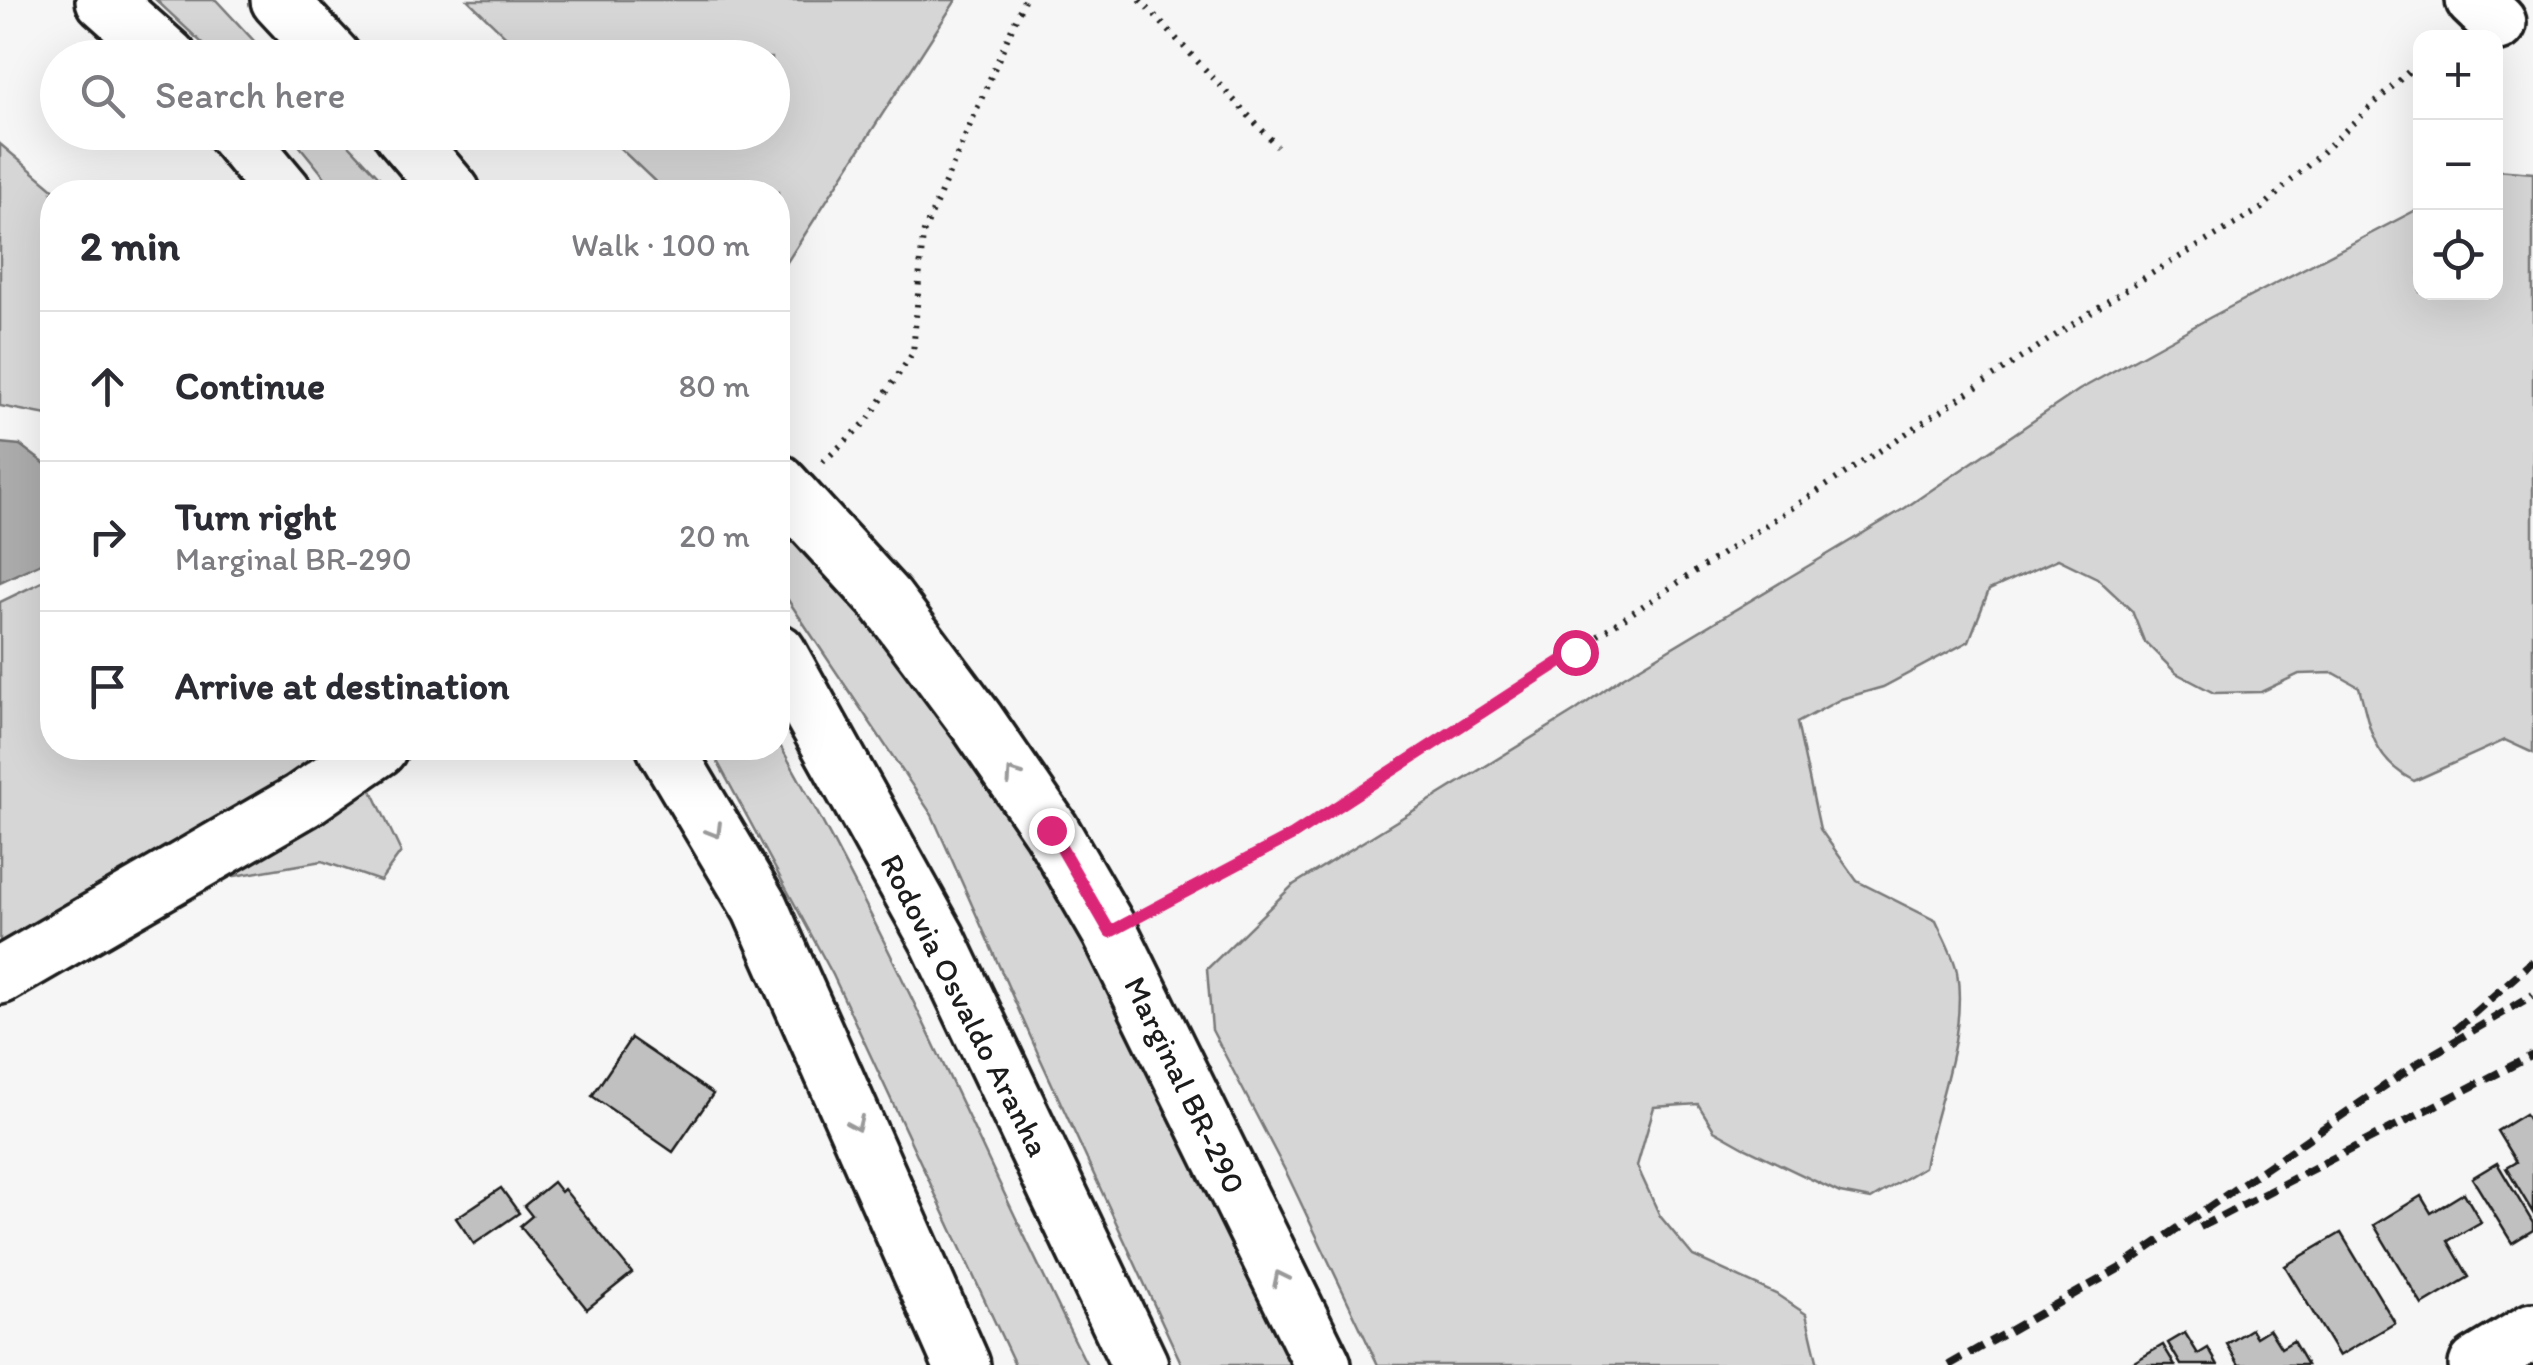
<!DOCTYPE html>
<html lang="en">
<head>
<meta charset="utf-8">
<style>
  body { margin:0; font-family:Itim,sans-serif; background:#f2f2f3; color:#2b2b33 }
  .controls { position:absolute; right:30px; top:30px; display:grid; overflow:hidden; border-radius:20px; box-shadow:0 10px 40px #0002 }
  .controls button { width:90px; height:90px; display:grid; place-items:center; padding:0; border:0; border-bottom:2px solid #e1e1e2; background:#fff; color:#2b2b33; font:50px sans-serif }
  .stop { position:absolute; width:30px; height:30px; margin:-22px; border:8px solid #db2777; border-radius:50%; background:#fff }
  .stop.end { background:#db2777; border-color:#fff; box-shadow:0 2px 10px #0008 }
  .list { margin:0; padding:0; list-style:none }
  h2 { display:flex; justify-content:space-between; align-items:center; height:130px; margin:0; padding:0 40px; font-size:42px }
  h2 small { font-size:32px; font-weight:400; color:#7c7c81 }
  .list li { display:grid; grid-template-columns:65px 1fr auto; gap:30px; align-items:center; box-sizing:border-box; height:150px; padding:0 40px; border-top:2px solid #e1e1e2 }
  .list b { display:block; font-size:38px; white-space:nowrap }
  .list p { margin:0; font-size:32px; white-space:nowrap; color:#7c7c81 }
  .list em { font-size:32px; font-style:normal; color:#7c7c81 }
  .icon { flex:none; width:55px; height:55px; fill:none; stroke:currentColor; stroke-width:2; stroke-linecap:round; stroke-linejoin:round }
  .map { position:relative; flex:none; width:2533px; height:1365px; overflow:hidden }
  .search { position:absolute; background:#fff; box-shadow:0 10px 40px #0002; left:40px; top:40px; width:750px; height:110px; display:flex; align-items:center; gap:25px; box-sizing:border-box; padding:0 35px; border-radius:55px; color:#7c7c81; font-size:38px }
  .panel { position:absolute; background:#fff; box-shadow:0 10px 40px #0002; left:40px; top:180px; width:750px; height:580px; border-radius:40px }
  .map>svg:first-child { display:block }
</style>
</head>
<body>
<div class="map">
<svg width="2533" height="1365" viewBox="0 0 2533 1365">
  <rect width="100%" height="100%" fill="#f6f6f6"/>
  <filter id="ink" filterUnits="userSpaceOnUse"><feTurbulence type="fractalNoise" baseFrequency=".01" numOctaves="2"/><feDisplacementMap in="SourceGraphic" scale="20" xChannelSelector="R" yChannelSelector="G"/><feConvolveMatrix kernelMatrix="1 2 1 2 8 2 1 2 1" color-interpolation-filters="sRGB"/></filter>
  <g filter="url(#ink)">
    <g fill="#d6d6d6" stroke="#797979" stroke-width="2.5">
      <polygon points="156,0 216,0 269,57 217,57"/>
      <polygon points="468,0 956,0 778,276 778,192 666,192 604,133 772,132 772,58 527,57"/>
      <polygon points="289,133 338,133 393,192 337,192"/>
      <polygon points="0,144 57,192 52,192 52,416 0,406"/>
      <path d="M2496,170L2533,173V753L2505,740L2414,781C2372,759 2371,730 2359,687L2334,673L2299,674L2261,692L2214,693L2176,673L2144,641L2132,611L2097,578L2058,559L1989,590L1969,641L1883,687L1841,699L1797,723L1820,829L1857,881L1936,921C1943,937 1954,956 1957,972C1967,1036 1936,1105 1924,1167L1871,1199L1840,1193L1744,1147L1714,1130L1698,1104L1654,1107L1637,1166L1660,1216L1693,1256L1776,1294L1806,1314L1818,1365H1378L1288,1176L1212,1030L1207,969L1293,885L1575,711L1621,678L1905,508L2079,390L2211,317L2420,208V292H2496Z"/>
      <polygon points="778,508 993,763 1302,1365 1182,1365 1040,1058 932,815 778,585"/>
      <polygon points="52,577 52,748 352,748 401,852 380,881 322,861 217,879 0,966 0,602"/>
      <path d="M778,742C894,943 983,1157 1087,1365H1015L833,975L710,748H778Z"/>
    </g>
    <polygon fill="#acacac" stroke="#727272" stroke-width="2.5" points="0,443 20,445 52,469 52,558 0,582"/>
    <g fill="#c0c0c0" stroke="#1c1c1c" stroke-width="2.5">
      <polygon points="631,1038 713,1094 673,1152 592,1096"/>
      <polygon points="2525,1114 2533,1127 2533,1213 2506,1168 2516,1162 2497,1131"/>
      <polygon points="2497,1163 2533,1223 2533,1230 2512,1243 2472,1178"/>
      <polygon points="553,1182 561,1192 564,1189 632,1273 587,1309 520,1226 532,1216 524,1206"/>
      <polygon points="501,1188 519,1213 474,1244 456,1218"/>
      <polygon points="2464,1193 2481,1222 2448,1241 2469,1277 2422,1305 2374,1225 2421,1196 2431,1213"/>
      <polygon points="2341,1233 2395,1323 2339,1356 2285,1266"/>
      <polygon points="2251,1329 2256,1337 2269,1329 2281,1348 2293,1341 2307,1365 2239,1365 2227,1344"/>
      <polygon points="2185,1333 2198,1354 2208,1348 2218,1365 2181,1365 2168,1343"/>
      <polygon points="2163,1345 2175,1365 2129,1365"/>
    </g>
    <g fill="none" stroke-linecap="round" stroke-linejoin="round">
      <g stroke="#1c1c1c" stroke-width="62">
        <g id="minor">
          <polyline points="2474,0 2498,23"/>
          <polyline points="0,976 302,801 379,748"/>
          <polyline points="2477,1365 2533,1331"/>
        </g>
      </g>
      <g stroke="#1c1c1c" stroke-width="62">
        <g id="major">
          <polyline points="104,0 169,58"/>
          <polyline points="234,132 284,192"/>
          <polyline points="778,482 886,600 977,722 1051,830 1110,932 1323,1365"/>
          <polyline points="665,748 760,908 962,1365"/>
        </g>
      </g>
      <g stroke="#1c1c1c" stroke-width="62">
        <g id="highway">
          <polyline points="279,0 333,58"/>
          <polyline points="401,132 452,192"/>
          <polyline points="778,652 937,938 1140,1365"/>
        </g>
      </g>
      <g stroke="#1c1c1c" stroke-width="6" stroke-dasharray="2.5 8" stroke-linecap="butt">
        <polyline points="1140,0 1277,146"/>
        <polyline points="823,462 867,421 913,353 923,234 1024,0"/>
        <polyline points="1151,910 1293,835 2134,284 2262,208 2420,61"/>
      </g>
      <use href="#minor" stroke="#fff" stroke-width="55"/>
      <use href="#major" stroke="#fff" stroke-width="55"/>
      <use href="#highway" stroke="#fff" stroke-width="55"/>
      <g stroke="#1c1c1c" stroke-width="8" stroke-dasharray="15 8" stroke-linecap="butt">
        <polyline points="2455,1030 2533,961"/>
        <polyline points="2200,1227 2533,1055"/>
        <polyline points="1949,1365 2120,1268 2418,1063 2533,995"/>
      </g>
    </g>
    <defs><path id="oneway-chevron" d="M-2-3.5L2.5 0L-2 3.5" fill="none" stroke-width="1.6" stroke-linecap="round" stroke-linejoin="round" transform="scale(2.5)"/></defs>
    <g stroke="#999">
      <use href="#oneway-chevron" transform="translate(1013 775) rotate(-124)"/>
      <use href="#oneway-chevron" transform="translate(715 831) rotate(59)"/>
      <use href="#oneway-chevron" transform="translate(856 1124) rotate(66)"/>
      <use href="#oneway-chevron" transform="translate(1280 1278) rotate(-116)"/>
    </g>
  </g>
  <g fill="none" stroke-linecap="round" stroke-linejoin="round" filter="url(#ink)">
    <polyline stroke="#db2777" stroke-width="12" points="1051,830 1110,932 1293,835 1575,652"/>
  </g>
  <g text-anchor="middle" stroke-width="10" stroke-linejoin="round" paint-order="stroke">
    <g font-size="32" fill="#1c1c1c" stroke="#fff">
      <text transform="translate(965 1005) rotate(63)" y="11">Rodovia Osvaldo Aranha</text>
      <text transform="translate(1185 1085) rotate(64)" y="11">Marginal BR-290</text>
    </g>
  </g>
</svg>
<div class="controls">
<button>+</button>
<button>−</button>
<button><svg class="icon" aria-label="locate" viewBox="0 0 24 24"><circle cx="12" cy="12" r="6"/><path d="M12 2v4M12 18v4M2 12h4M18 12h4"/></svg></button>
</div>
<div class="stop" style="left:1575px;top:652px"></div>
<div class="stop end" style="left:1051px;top:830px"></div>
<div class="search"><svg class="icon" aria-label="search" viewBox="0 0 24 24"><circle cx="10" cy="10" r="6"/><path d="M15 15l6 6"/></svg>Search here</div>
<section class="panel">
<h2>2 min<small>Walk · 100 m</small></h2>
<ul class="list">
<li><svg class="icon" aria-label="ahead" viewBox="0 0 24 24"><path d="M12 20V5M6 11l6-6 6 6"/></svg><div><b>Continue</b></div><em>80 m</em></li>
<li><svg class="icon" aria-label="right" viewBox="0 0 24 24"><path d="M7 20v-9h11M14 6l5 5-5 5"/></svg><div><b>Turn right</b><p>Marginal BR-290</p></div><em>20 m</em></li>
<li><svg class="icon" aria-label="arrive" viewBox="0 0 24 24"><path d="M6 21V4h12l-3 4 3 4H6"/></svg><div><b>Arrive at destination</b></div></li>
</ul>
</section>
</div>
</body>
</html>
